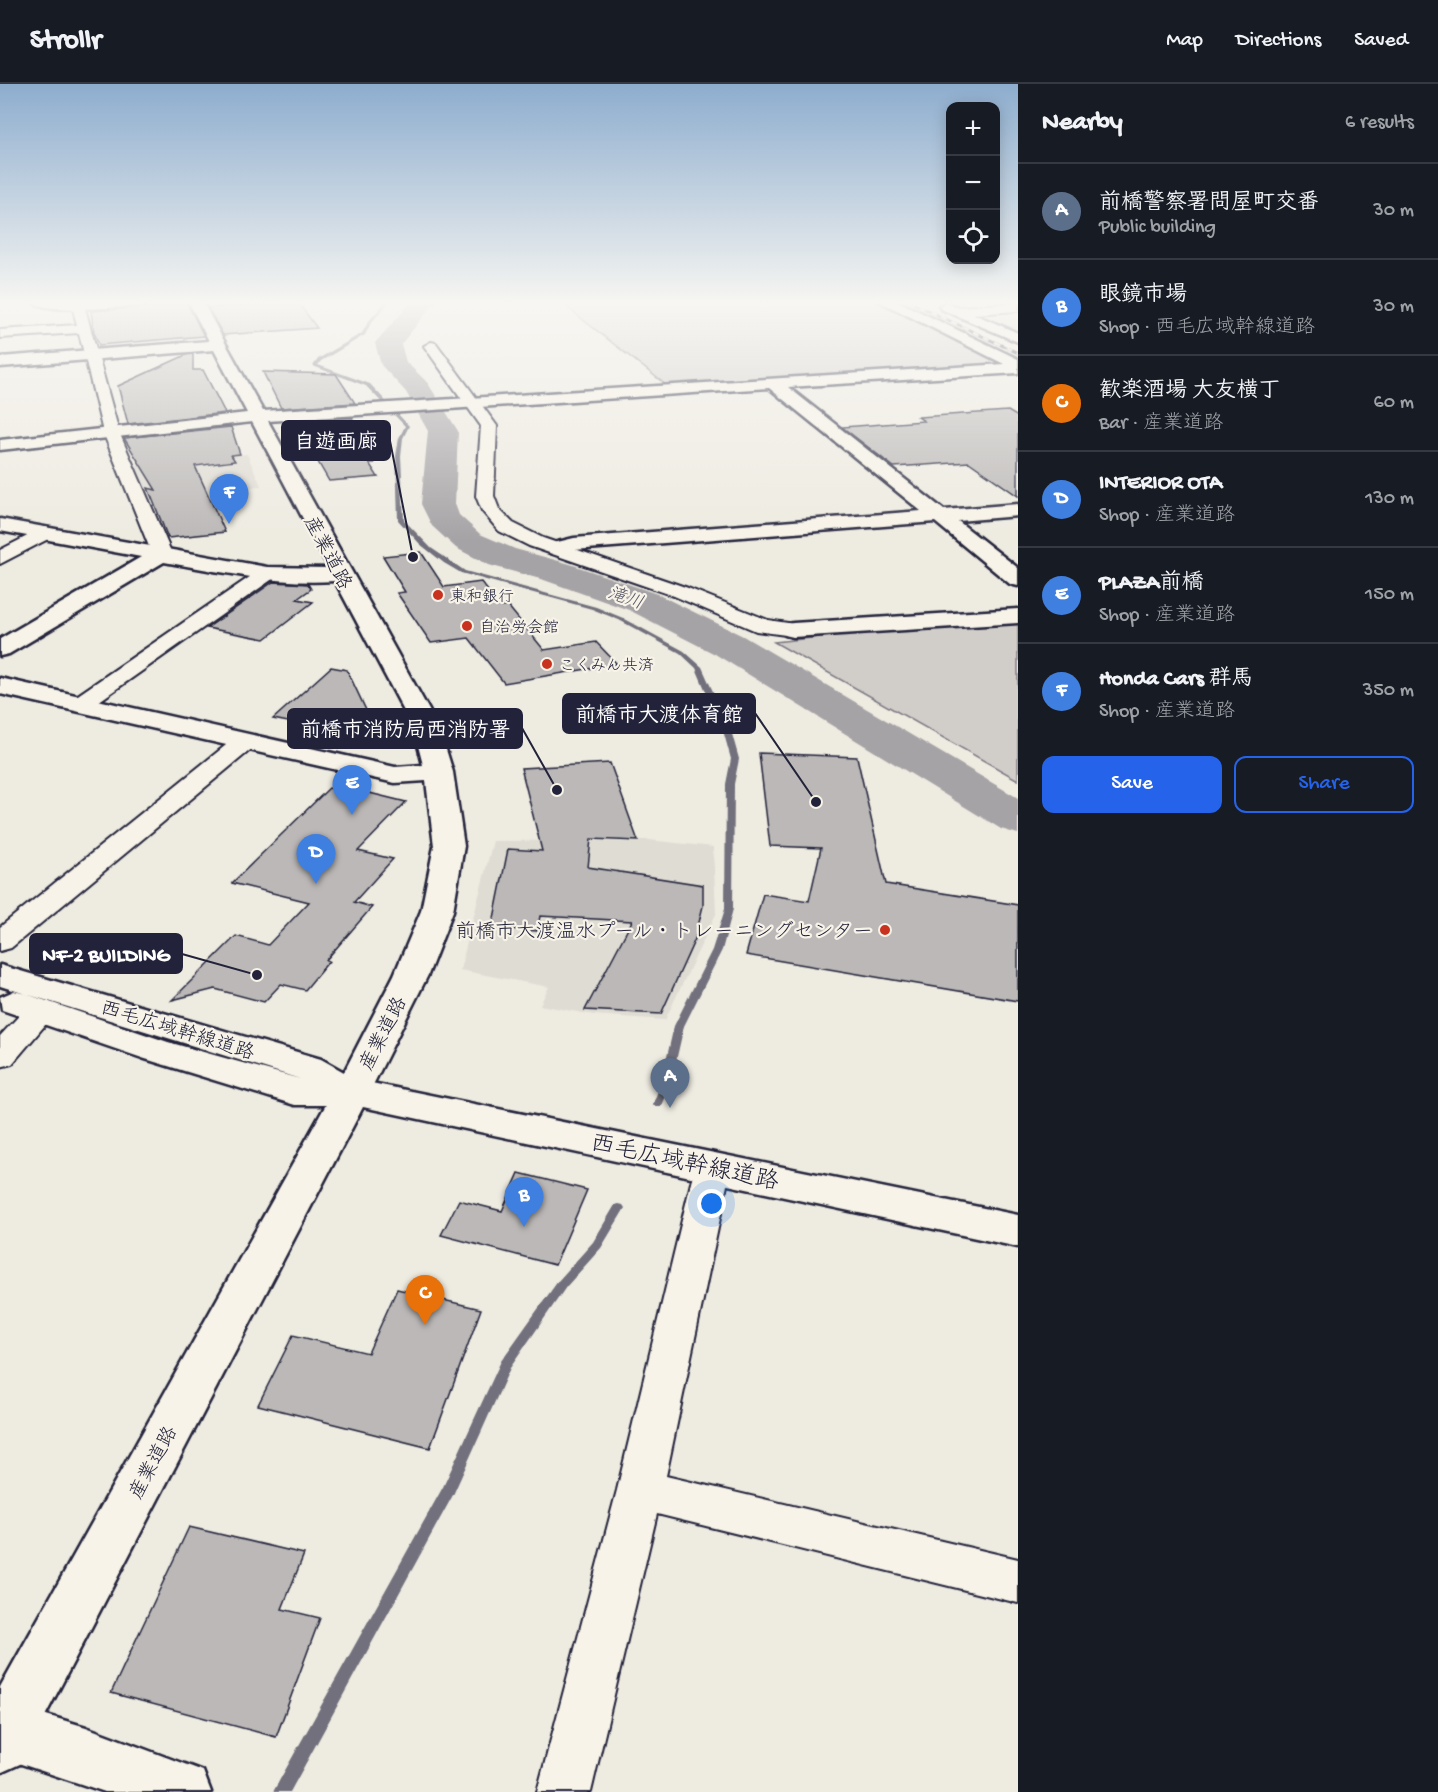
<!DOCTYPE html>
<html lang="en">
<head>
<meta charset="utf-8">
<style>
  body { margin:0; font-family:"Gochi Hand","Klee One",sans-serif; background:#242831; color:#f1f3f6 }
  .controls { position:absolute; right:18px; top:18px; display:grid; overflow:hidden; border-radius:12px; box-shadow:0 3px 15px #0003 }
  .controls button { width:54px; height:54px; display:grid; place-items:center; padding:0; border:0; border-bottom:2px solid #363941; background:#171b24; color:#f1f3f6; font:30px sans-serif }
  .you { position:absolute; left:712px; top:1120px; width:21px; height:21px; margin:-15px; border:4px solid #fff; border-radius:50%; background:#1a73e8; box-shadow:0 0 0 9px #1a73e833 }
  .badge { display:grid; place-items:center; width:39px; height:39px; border-radius:50%; background:#2563eb; color:#fff; font-size:20px; font-weight:700 }
  .pin { position:absolute; translate:-50% -50px; filter:drop-shadow(0 2px 3px #0008) }
  .pin::after { content:''; position:absolute; top:32px; width:21px; height:18px; background:inherit; clip-path:polygon(0 0,100% 0,50% 100%) }
  .list { margin:0; padding:0; list-style:none }
  h2 { display:flex; justify-content:space-between; align-items:center; height:78px; margin:0; padding:0 24px; font-size:26px }
  h2 small { font-size:20px; font-weight:400; color:#9ea1a6 }
  .list li { display:grid; grid-template-columns:39px 1fr auto; gap:18px; align-items:center; box-sizing:border-box; height:96px; padding:0 24px; border-top:2px solid #363941 }
  .list b { display:block; font-size:22px; white-space:nowrap }
  .list p { margin:0; font-size:20px; white-space:nowrap; color:#9ea1a6 }
  .list em { font-size:20px; font-style:normal; color:#9ea1a6 }
  .actions { display:flex; gap:12px; padding:18px 24px }
  .actions a { flex:1; padding:14px 0; border:2px solid #2563eb; border-radius:12px; text-align:center; font-size:21px; color:#2563eb }
  .actions .main { background:#2563eb; color:#fff }
  .icon { flex:none; width:33px; height:33px; fill:none; stroke:currentColor; stroke-width:2; stroke-linecap:round; stroke-linejoin:round }
  .map { position:relative; flex:none; width:1018px; height:1708px; overflow:hidden }
  header { display:flex; align-items:center; gap:36px; box-sizing:border-box; height:84px; padding:0 30px; background:#171b24; border-bottom:2px solid #363941 }
  header strong { font-size:28px }
  nav { display:flex; gap:33px; margin-inline-start:auto; font-size:21px }
  main { display:flex }
  aside { flex:1; background:#171b24 }
  .map>svg:first-child { display:block }
</style>
</head>
<body>
<header>
<strong>Strollr</strong>
<nav><a>Map</a><a>Directions</a><a>Saved</a></nav>
</header>
<main>
<div class="map">
<svg width="1018" height="1708" viewBox="0 0 1018 1708">
  <rect width="100%" height="100%" fill="#eeebe1"/>
  <filter id="ink" filterUnits="userSpaceOnUse"><feTurbulence type="fractalNoise" baseFrequency=".0167" numOctaves="2"/><feDisplacementMap in="SourceGraphic" scale="12" xChannelSelector="R" yChannelSelector="G"/><feConvolveMatrix kernelMatrix="1 2 1 2 8 2 1 2 1" color-interpolation-filters="sRGB"/></filter>
  <g filter="url(#ink)">
    <g fill="#dfdcd4">
      <polygon points="1018,226 1018,246 1011,246 976,230"/>
      <polygon points="247,370 261,402 147,413 135,381"/>
      <polygon points="649,756 713,763 716,830 665,936 594,931 540,921 549,903 460,886 493,757"/>
    </g>
    <g fill="#d1cdc9" stroke="#7a7882" stroke-width="1.5">
      <polygon points="559,217 875,217 1005,280 1002,282 670,304"/>
      <polygon points="1018,537 1018,696 774,558 868,548"/>
    </g>
    <g fill="none" stroke-linecap="round" stroke-linejoin="round">
      <g fill="#716f7b" fill-rule="evenodd">
        <polygon points="386,217 390,217 371,239 365,251 321,277 318,281 370,300 409,342 403,354 401,372 404,436 431,464 465,487 596,523 623,534 684,567 702,583 732,650 739,675 734,700 733,825 722,866 684,942 671,999 662,1022 654,1022 653,1020 661,999 674,942 712,866 725,825 726,700 731,675 724,650 696,584 680,569 619,536 592,525 461,489 444,479 420,460 398,436 396,372 399,354 405,342 366,302 313,282 318,275 362,249 368,238"/>
        <polygon points="619,1120 623,1121 625,1124 601,1164 566,1203 510,1284 453,1411 290,1708 273,1708 443,1403 501,1277 558,1197 593,1158 615,1121"/>
      </g>
      <polygon fill="#a6a3a6" fill-rule="evenodd" points="412,217 436,217 401,260 406,278 427,298 458,347 455,420 459,431 480,450 515,465 570,480 657,510 743,552 1018,714 1018,750 1001,745 715,570 629,526 544,496 489,481 456,464 432,442 421,420 428,347 406,308 381,281 375,259"/>
    </g>
    <g fill="#bbb8b7" stroke="#22223b" stroke-width="1.5">
      <polygon points="157,217 186,217 204,252 99,261 94,248 91,227 148,223"/>
      <polygon points="297,217 317,244 223,251 208,224"/>
      <polygon points="193,270 193,286 203,286 225,329 128,340 118,302 186,271"/>
      <polygon points="263,288 336,290 355,319 281,324"/>
      <polygon points="1008,327 1018,333 1018,412 969,378 894,383 842,343 924,337 918,333"/>
      <polygon points="352,334 371,363 365,364 374,379 369,379 378,393 329,397 295,338"/>
      <polygon points="231,343 240,370 231,371 235,377 195,382 225,448 168,454 148,404 156,406 124,354"/>
      <polygon points="421,468 444,503 481,498 501,523 508,522 544,566 596,558 617,580 504,599 469,554 431,559 397,509 405,508 383,472"/>
      <polygon points="273,498 308,500 311,505 297,515 313,518 265,555 207,544"/>
      <polygon points="331,583 347,586 373,641 342,645 339,648 273,635"/>
      <polygon points="759,669 857,673 886,800 1018,821 1018,917 746,871 763,810 809,817 821,764 770,762"/>
      <polygon points="610,679 638,757 591,755 588,783 703,801 703,822 695,855 661,930 585,926 632,837 540,832 537,847 492,844 508,765 542,767 521,684"/>
      <polygon points="345,703 406,718 358,767 393,775 354,818 372,823 326,876 329,877 305,906 281,900 264,918 215,905 172,916 236,852 268,861 309,818 232,799 329,704 340,706"/>
      <polygon points="519,1089 587,1106 555,1181 441,1151 459,1116 502,1127"/>
      <polygon points="397,1205 481,1225 430,1364 258,1321 293,1251 368,1269"/>
      <polygon points="189,1443 304,1470 282,1525 320,1534 276,1653 111,1609"/>
    </g>
    <g fill="none" stroke-linecap="round" stroke-linejoin="round">
      <g stroke="#22223b" stroke-width="4">
        <g id="street">
          <polygon points="71,217 83,217 119,348 172,470 169,474 155,474 152,470 103,348 79,249 0,254 0,246 77,241"/>
          <polygon points="1018,219 1018,227 957,231 951,227 957,223"/>
          <polygon points="431,258 436,259 497,342 494,412 499,425 513,439 543,454 688,504 768,536 801,541 804,546 801,551 793,552 756,547 674,512 529,462 499,447 482,427 476,412 481,342 424,262"/>
          <polygon points="45,443 52,445 54,449 52,453 0,480 0,466"/>
          <polygon points="267,484 274,486 277,490 274,494 88,625 80,627 72,625 68,620 72,615 260,486"/>
          <polygon points="245,651 254,653 257,658 254,663 11,864 0,867 0,843 236,653"/>
          <polygon points="41,917 52,920 57,927 12,980 0,983 0,952 30,920"/>
          <polygon points="713,1069 726,1073 731,1082 666,1392 1018,1475 1018,1519 657,1430 591,1708 537,1708 617,1406 695,1082 700,1073"/>
        </g>
      </g>
      <g stroke="#22223b" stroke-width="5">
        <g id="secondary">
          <path d="M31,217H155L148,221C126,222 45,231 31,217Z"/>
          <path d="M188,217H202L263,327L1004,280L879,217H897L1018,275V289L788,303L944,426L1018,420V432L958,437L1018,484V502L1010,500L935,438L574,466L556,470L549,468L545,464L549,460L574,454L921,427L769,304L268,337L440,646L453,688L464,762L453,827L428,891L365,1017L352,1021H295L142,974L2,926L0,913L14,907L26,910L168,958L300,995L0,902V881L321,975L344,988L394,891L421,827L434,762L426,697L395,699L0,610V594L395,683L423,681L414,646L335,497C277,501 222,488 164,478L9,570L0,572V555L141,473L0,447V435L267,483L329,484L252,338L0,366V356L247,329L214,266L0,283V273L209,257Z"/>
          <polygon points="946,218 1018,249 1018,258 941,225 939,222"/>
          <polygon points="1018,525 1018,539 793,553 785,551 781,546 785,541 793,539"/>
          <polygon points="0,1617 86,1643 203,1687 211,1708 105,1708 0,1673"/>
        </g>
      </g>
      <g stroke="#22223b" stroke-width="5">
        <polygon id="primary" points="352,995 1018,1131 1018,1163 363,1023 20,1680 0,1689 0,1603 333,1008 339,999"/>
      </g>
      <use href="#street" fill="#f7f3e8" fill-rule="evenodd"/>
      <use href="#secondary" fill="#f7f3e8" fill-rule="evenodd"/>
      <use href="#primary" fill="#f7f3e8" fill-rule="evenodd"/>
      <g stroke="#22223b" stroke-width="3">
        <polyline id="rail" points="908,217 1018,269"/>
      </g>
      <use href="#rail" stroke="#f7f3e8" stroke-width="2" stroke-dasharray="6" stroke-linecap="butt"/>
    </g>
  </g>
  <linearGradient id="sky" x2="0" y2="1"><stop stop-color="#8dadce"/><stop offset="0.48" stop-color="#f7f6f2"/><stop offset="1" stop-color="#f7f6f2" stop-opacity="0"/></linearGradient>
  <rect width="1018" height="456" fill="url(#sky)"/>
  <g fill="#c8321e" stroke="#f7f3e8" stroke-width="2">
    <circle cx="438" cy="511" r="6"/>
    <circle cx="467" cy="542" r="6"/>
    <circle cx="547" cy="580" r="6"/>
    <circle cx="885" cy="846" r="6"/>
  </g>
  <g text-anchor="middle" stroke-width="4.5" stroke-linejoin="round" paint-order="stroke">
    <g font-size="16" fill="#22223b" stroke="#f7f3e8" text-anchor="start">
      <text x="450" y="517">東和銀行</text>
      <text x="479" y="548">自治労会館</text>
      <text x="559" y="586">こくみん共済</text>
    </g>
    <g font-size="18" font-style="italic" fill="#504f60" stroke="#f7f3e8">
      <text transform="translate(626 513) rotate(19)" y="6">滝川</text>
    </g>
    <g font-size="20" fill="#22223b" stroke="#f7f3e8">
      <text transform="translate(329 468) rotate(62)" y="7">産業道路</text>
      <text transform="translate(178 945) rotate(17)" y="7">西毛広域幹線道路</text>
      <text transform="translate(382 949) rotate(-63)" y="7">産業道路</text>
      <text transform="translate(152 1378) rotate(-62)" y="7">産業道路</text>
    </g>
    <g font-size="20" fill="#22223b" stroke="#f7f3e8" text-anchor="end">
      <text x="873" y="853">前橋市大渡温水プール・トレーニングセンター</text>
    </g>
    <g font-size="24" fill="#22223b" stroke="#f7f3e8">
      <text transform="translate(685 1077) rotate(12)" y="8">西毛広域幹線道路</text>
    </g>
  </g>
  <path fill="none" stroke="#22223b" stroke-width="2" d="M413 473L390 357M816 718L755 629M557 706L522 644M257 891L182 870"/>
  <g fill="#22223b" stroke="#f7f3e8" stroke-width="2">
    <circle cx="413" cy="473" r="6"/>
    <circle cx="816" cy="718" r="6"/>
    <circle cx="557" cy="706" r="6"/>
    <circle cx="257" cy="891" r="6"/>
  </g>
  <g fill="#22223b" stroke="#22223b" stroke-width="2">
    <rect x="282" y="337" width="108" height="39" rx="6"/>
    <rect x="563" y="610" width="192" height="39" rx="6"/>
    <rect x="288" y="625" width="234" height="39" rx="6"/>
    <rect x="30" y="850" width="152" height="39" rx="6"/>
  </g>
  <g font-size="21" text-anchor="middle" font-weight="bold" fill="#fff">
    <text x="336" y="364">自遊画廊</text>
    <text x="659" y="637">前橋市大渡体育館</text>
    <text x="405" y="652">前橋市消防局西消防署</text>
    <text x="106" y="877">NF-2 BUILDING</text>
  </g>
</svg>
<div class="controls">
<button>+</button>
<button>−</button>
<button><svg class="icon" aria-label="locate" viewBox="0 0 24 24"><circle cx="12" cy="12" r="6"/><path d="M12 2v4M12 18v4M2 12h4M18 12h4"/></svg></button>
</div>
<div class="you"></div>
<div class="pin badge" style="left:670px;top:1024px;background:#5c6f8a">A</div>
<div class="pin badge" style="left:524px;top:1143px;background:#3f7fe0">B</div>
<div class="pin badge" style="left:425px;top:1241px;background:#e8710a">C</div>
<div class="pin badge" style="left:316px;top:800px;background:#3f7fe0">D</div>
<div class="pin badge" style="left:352px;top:731px;background:#3f7fe0">E</div>
<div class="pin badge" style="left:229px;top:440px;background:#3f7fe0">F</div>
</div>
<aside>
<h2>Nearby<small>6 results</small></h2>
<ul class="list">
<li><span class="badge" style="background:#5c6f8a">A</span><div><b>前橋警察署問屋町交番</b><p>Public building</p></div><em>30 m</em></li>
<li><span class="badge" style="background:#3f7fe0">B</span><div><b>眼鏡市場</b><p>Shop · 西毛広域幹線道路</p></div><em>30 m</em></li>
<li><span class="badge" style="background:#e8710a">C</span><div><b>歓楽酒場 大友横丁</b><p>Bar · 産業道路</p></div><em>60 m</em></li>
<li><span class="badge" style="background:#3f7fe0">D</span><div><b>INTERIOR OTA</b><p>Shop · 産業道路</p></div><em>130 m</em></li>
<li><span class="badge" style="background:#3f7fe0">E</span><div><b>PLAZA前橋</b><p>Shop · 産業道路</p></div><em>150 m</em></li>
<li><span class="badge" style="background:#3f7fe0">F</span><div><b>Honda Cars 群馬</b><p>Shop · 産業道路</p></div><em>350 m</em></li>
</ul>
<div class="actions"><a class="main">Save</a><a>Share</a></div>
</aside>
</main>
</body>
</html>
